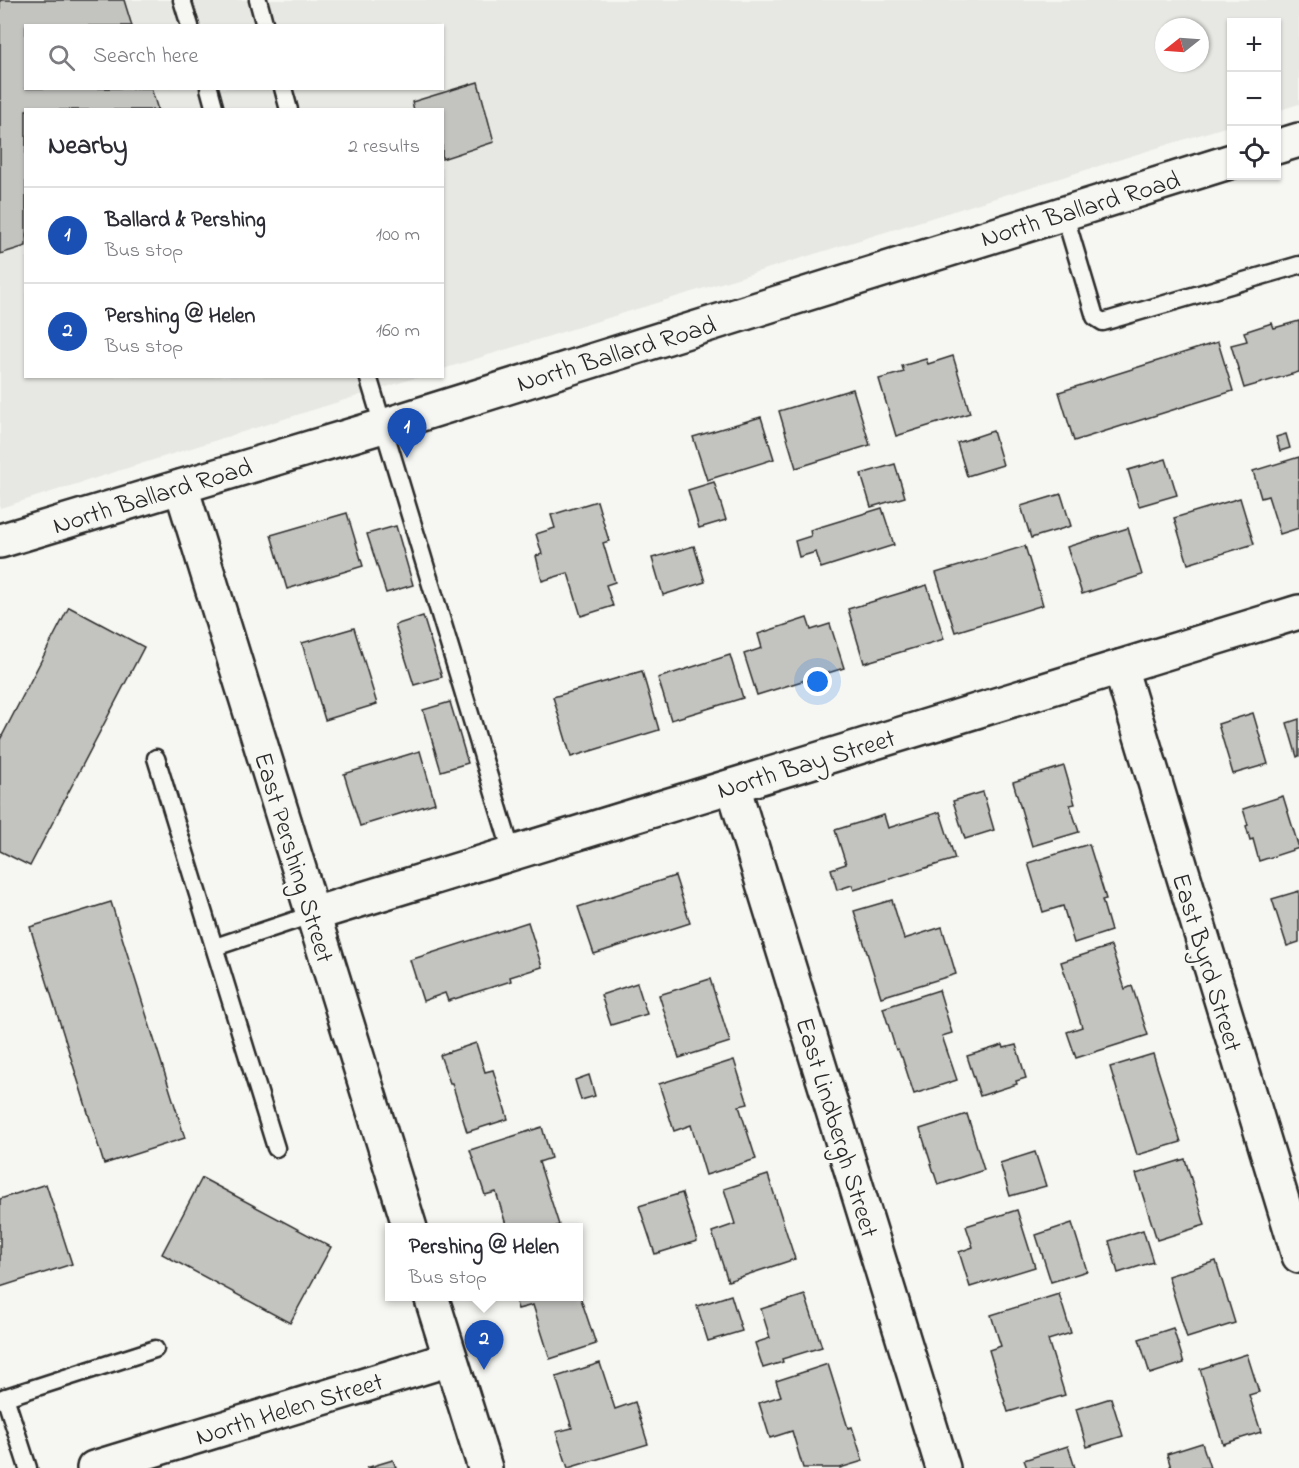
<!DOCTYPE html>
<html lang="en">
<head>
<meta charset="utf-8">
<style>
  body { margin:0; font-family:"Indie Flower",sans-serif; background:#f2f2f3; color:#2b2b33 }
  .controls { position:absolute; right:18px; top:18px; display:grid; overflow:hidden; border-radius:0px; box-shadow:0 2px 4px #0004 }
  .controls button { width:54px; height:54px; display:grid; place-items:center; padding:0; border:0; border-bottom:2px solid #e1e1e2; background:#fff; color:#2b2b33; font:30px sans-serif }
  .compass { position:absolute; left:1155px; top:18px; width:54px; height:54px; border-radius:50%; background:#fff; box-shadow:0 2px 4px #0004; rotate:253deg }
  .you { position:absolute; left:818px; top:682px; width:21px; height:21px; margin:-15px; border:4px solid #fff; border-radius:50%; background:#1a73e8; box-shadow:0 0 0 9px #1a73e833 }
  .badge { display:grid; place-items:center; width:39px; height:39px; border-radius:50%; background:#0f766e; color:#fff; font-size:20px; font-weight:700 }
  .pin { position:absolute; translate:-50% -50px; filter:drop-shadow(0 2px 3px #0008) }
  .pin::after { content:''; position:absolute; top:32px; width:21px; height:18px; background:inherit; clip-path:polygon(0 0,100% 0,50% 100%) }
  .popup { position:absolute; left:385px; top:1223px; width:198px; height:78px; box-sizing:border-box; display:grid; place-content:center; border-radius:0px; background:#fff; filter:drop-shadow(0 2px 4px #0005); font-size:20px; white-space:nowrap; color:#7c7c81 }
  .popup b { font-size:22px; color:#2b2b33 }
  .popup::after { content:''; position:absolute; left:50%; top:100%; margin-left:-12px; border:12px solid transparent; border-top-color:#fff }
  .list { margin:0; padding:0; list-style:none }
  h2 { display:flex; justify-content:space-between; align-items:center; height:78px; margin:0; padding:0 24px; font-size:26px }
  h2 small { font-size:20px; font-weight:400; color:#7c7c81 }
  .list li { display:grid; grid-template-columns:39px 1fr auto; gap:18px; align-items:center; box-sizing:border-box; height:96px; padding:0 24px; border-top:2px solid #e1e1e2 }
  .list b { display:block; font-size:22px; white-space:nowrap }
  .list p { margin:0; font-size:20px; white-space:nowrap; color:#7c7c81 }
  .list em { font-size:20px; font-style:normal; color:#7c7c81 }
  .icon { flex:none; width:33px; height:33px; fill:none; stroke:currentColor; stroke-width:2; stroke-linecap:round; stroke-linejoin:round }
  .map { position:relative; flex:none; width:1299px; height:1468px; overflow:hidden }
  .search { position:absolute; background:#fff; box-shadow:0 2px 4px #0004; left:24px; top:24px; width:420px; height:66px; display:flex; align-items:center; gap:15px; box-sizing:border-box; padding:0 21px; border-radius:0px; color:#7c7c81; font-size:22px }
  .panel { position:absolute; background:#fff; box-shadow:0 2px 4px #0004; left:24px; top:108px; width:420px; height:270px; border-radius:0px }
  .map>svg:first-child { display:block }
</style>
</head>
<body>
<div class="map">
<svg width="1299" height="1468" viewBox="0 0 1299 1468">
  <rect width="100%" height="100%" fill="#f6f6f2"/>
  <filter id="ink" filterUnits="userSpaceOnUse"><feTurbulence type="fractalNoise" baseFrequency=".0167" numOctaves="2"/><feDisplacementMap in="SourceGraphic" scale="12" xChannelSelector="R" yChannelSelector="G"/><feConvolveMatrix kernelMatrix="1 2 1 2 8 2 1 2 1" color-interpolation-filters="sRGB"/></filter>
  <g filter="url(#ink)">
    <path fill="#e7e7e3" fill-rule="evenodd" d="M0,0H1299V104L1277,111L1276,22H1232L1231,125L443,369L442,110H26V376L418,377L0,508ZM26,26H442V88H26ZM1164,27H1200V63H1164Z"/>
    <g fill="#c3c3c0" stroke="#2b2b2b" stroke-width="1.5">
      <polygon points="0,0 124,0 132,26 26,26 26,88 151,88 158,110 26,110 26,246 0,254"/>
      <polygon points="478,82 494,142 442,159 442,110 414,110 412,102"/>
      <polygon points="1299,321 1299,372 1244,388 1231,345 1247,341 1244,332 1272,323 1274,328"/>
      <polygon points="1218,342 1233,391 1074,441 1059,392"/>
      <polygon points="953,356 970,413 896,436 879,379 904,372 902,366 926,359 928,364"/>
      <polygon points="853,389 870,445 796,468 779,411"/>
      <polygon points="761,417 774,459 707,480 693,437"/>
      <polygon points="993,431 1003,465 967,476 957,443"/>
      <polygon points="1286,434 1290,448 1280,451 1276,437"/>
      <polygon points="1299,457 1299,528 1280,534 1268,496 1261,498 1253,471"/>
      <polygon points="1166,459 1177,495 1139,506 1128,470"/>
      <polygon points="895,464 905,497 871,507 861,474"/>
      <polygon points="714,482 726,520 699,528 688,490"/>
      <polygon points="1061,494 1071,526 1031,538 1021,506"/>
      <polygon points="1240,498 1254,544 1188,564 1174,518"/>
      <polygon points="597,501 609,541 603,543 615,582 606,585 613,606 581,616 568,573 542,581 536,556 542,554 536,534 555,528 551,515"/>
      <polygon points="882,508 894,545 821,568 816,552 799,557 795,541 811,536 810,530"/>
      <polygon points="347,513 363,566 287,589 271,535"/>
      <polygon points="396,526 413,585 386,593 367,534"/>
      <polygon points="1128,528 1142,575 1082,594 1067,547"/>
      <polygon points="694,546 705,582 663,595 652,558"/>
      <polygon points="1025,546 1043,605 955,632 936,573"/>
      <polygon points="927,585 944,639 864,663 848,609"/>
      <polygon points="69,607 144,647 30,866 0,851 0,740"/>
      <polygon points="423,616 442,677 414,685 395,625"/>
      <polygon points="807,618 811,630 830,624 844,668 757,695 744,654 762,648 758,634"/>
      <polygon points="354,628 377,704 325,720 302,643"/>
      <polygon points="730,655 743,698 671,720 658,678"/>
      <polygon points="642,671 659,730 571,757 553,697"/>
      <polygon points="450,702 468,763 441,771 423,710"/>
      <polygon points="1253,713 1268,764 1233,774 1218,724"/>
      <polygon points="1299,719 1299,756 1297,757 1287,723"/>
      <polygon points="420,751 435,803 360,826 344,774"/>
      <polygon points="1064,766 1075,804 1070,805 1079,832 1032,846 1013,782"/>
      <polygon points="983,792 994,830 965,839 953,801"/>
      <polygon points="1283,796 1299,848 1259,861 1253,839 1250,840 1246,826 1248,825 1243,809"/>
      <polygon points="940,812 955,859 854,890 852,885 837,890 831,869 846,864 835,830 884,815 888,828"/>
      <polygon points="1089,844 1106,899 1102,900 1111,931 1074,943 1063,906 1043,912 1028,863"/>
      <polygon points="675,876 690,923 594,954 578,907"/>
      <polygon points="1299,891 1299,942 1287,946 1272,899"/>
      <polygon points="892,900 904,939 942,927 956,974 881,997 854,911"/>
      <polygon points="111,902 185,1138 104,1164 30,927"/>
      <polygon points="528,922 542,967 510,977 511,981 448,1001 445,993 423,1001 410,960"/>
      <polygon points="1111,946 1125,989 1132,986 1148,1035 1076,1058 1067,1032 1082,1027 1061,962"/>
      <polygon points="710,979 730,1042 679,1058 659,995"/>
      <polygon points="637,983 647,1014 611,1025 601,995"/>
      <polygon points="939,990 952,1033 942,1036 957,1080 914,1094 902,1057 901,1057 898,1049 896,1050 883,1008"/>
      <polygon points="476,1043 485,1072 493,1070 508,1119 467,1132 452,1083 450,1083 440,1055"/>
      <polygon points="1003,1045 1004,1048 1016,1045 1026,1078 1016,1081 1017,1084 980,1096 967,1056"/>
      <polygon points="1153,1054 1181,1142 1137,1155 1110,1067"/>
      <polygon points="734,1060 748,1104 739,1106 756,1159 706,1175 691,1125 674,1131 659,1084"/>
      <polygon points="589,1075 595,1096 581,1100 575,1080"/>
      <polygon points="967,1114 984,1170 938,1185 920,1129"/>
      <polygon points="542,1127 551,1158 539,1162 559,1225 552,1228 507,1228 496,1192 485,1195 470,1150"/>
      <polygon points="1035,1152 1046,1186 1010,1196 1000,1163"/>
      <polygon points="1185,1159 1205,1225 1157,1240 1136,1174"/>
      <polygon points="768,1175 795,1259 728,1281 712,1232 735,1224 724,1189"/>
      <polygon points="202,1178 331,1247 290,1323 162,1254"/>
      <polygon points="46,1184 72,1264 0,1287 0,1199"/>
      <polygon points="682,1193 697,1241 655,1254 639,1206"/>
      <polygon points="1017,1210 1035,1267 970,1287 959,1252 973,1247 966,1226"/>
      <polygon points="1072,1223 1087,1271 1051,1282 1036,1235"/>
      <polygon points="1143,1230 1153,1262 1118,1273 1109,1241"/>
      <polygon points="1216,1261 1235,1323 1187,1338 1168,1276"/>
      <polygon points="578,1290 596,1344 550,1359 533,1305 518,1309 514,1296 578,1296"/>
      <polygon points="1059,1294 1071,1333 1048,1340 1065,1395 1008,1412 989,1350 1001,1346 991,1315"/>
      <polygon points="731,1295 742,1331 708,1341 697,1306"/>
      <polygon points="805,1295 822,1347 782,1359 783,1362 763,1368 755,1343 770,1338 761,1309"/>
      <polygon points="1173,1328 1184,1363 1150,1374 1139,1339"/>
      <polygon points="1247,1354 1259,1392 1249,1395 1261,1432 1223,1444 1200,1369"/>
      <polygon points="600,1363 615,1409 635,1402 648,1444 568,1468 556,1432 572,1428 556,1377"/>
      <polygon points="828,1364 848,1428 852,1427 863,1461 840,1468 803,1468 792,1431 770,1438 759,1403 781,1396 776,1381"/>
      <polygon points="1111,1398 1123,1436 1087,1447 1076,1409"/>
      <polygon points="1202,1443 1210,1468 1171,1468 1167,1454"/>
      <polygon points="1068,1446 1075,1468 1027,1468 1024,1460"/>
      <polygon points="393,1460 396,1468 366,1468"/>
    </g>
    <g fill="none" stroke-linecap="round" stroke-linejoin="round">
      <g stroke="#2b2b2b" stroke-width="21">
        <g id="lane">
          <polyline points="182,0 190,26"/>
          <polyline points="258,0 265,26"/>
          <polyline points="209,88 215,110"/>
          <polyline points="283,88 289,110"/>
          <polyline points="1064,213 1095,317 1103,322 1299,265"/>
          <polyline points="368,376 512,853"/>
          <polyline points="156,758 276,1148"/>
          <polyline points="215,947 314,914"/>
          <polyline points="5,1397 28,1468"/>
          <polyline points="0,1399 155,1349"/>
        </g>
      </g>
      <g stroke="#2b2b2b" stroke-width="38">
        <g id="street">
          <polyline points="1120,667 1299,1256"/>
          <polyline points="733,786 943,1468"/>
          <polyline points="314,914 1299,612"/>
          <polyline points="94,1468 450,1359"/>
        </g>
      </g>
      <g stroke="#2b2b2b" stroke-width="38">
        <g id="secondary">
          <polyline points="1276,147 1299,140"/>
          <polyline points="181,487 410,1228"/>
          <polyline points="0,541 383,426 1232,161"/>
          <polyline points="431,1296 485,1468"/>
        </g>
      </g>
      <use href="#lane" stroke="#f6f6f2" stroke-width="16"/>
      <use href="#street" stroke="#f6f6f2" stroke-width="33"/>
      <use href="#secondary" stroke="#f6f6f2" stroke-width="33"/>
    </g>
  </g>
  <g text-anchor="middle" stroke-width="6" stroke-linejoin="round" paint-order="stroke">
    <g font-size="26" fill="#2b2b2b" stroke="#f6f6f2">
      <text transform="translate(1080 208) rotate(-17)" y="9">North Ballard Road</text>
      <text transform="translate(616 353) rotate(-17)" y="9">North Ballard Road</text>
      <text transform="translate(152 495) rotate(-17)" y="9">North Ballard Road</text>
      <text transform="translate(806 763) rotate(-17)" y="9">North Bay Street</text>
      <text transform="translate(295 857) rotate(73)" y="9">East Pershing Street</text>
      <text transform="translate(1208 962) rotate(73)" y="9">East Byrd Street</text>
      <text transform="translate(838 1127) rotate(73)" y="9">East Lindbergh Street</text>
      <text transform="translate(289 1408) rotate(-17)" y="9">North Helen Street</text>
    </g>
  </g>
</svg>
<div class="controls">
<button>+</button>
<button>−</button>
<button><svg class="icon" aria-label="locate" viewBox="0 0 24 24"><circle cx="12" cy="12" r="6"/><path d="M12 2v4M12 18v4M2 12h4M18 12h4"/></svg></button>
</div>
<svg class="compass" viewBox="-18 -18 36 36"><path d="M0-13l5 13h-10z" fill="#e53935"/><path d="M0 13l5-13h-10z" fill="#7c7c81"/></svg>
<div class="you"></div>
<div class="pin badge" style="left:407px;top:458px;background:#1a4fb4">1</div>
<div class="pin badge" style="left:484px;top:1370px;background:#1a4fb4">2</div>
<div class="popup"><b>Pershing @ Helen</b>Bus stop</div>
<div class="search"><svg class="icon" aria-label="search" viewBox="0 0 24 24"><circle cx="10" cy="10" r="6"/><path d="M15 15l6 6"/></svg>Search here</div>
<section class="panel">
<h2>Nearby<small>2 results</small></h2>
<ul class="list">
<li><span class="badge" style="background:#1a4fb4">1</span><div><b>Ballard &amp; Pershing</b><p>Bus stop</p></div><em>100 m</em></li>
<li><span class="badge" style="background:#1a4fb4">2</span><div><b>Pershing @ Helen</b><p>Bus stop</p></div><em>160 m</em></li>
</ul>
</section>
</div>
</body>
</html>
